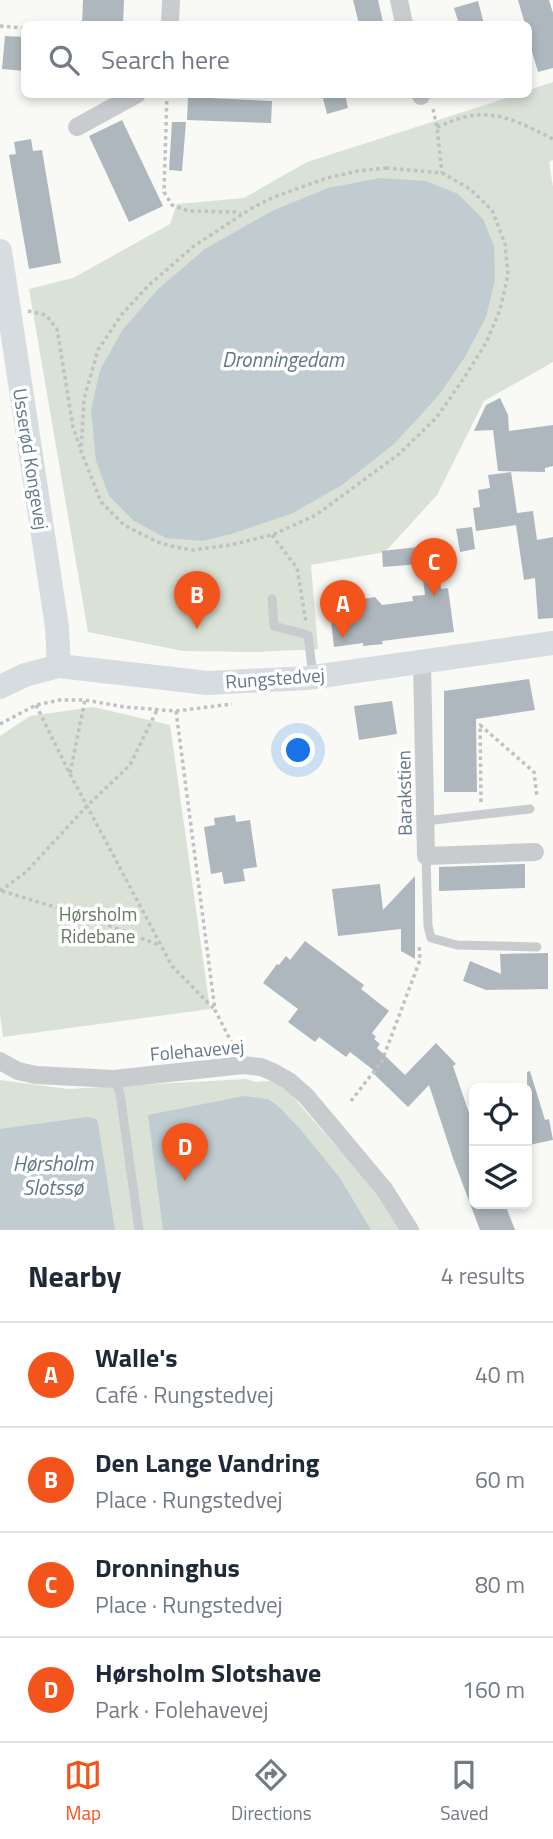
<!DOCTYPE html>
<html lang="en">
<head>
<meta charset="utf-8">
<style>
  body { margin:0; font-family:"Titillium Web",sans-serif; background:#f2f2f3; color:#1f2937 }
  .controls { position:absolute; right:21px; bottom:21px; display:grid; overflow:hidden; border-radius:10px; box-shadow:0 4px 10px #0003 }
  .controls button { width:63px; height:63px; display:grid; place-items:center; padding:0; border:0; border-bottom:2px solid #e0e1e3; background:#fff; color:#1f2937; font:35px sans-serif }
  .you { position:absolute; left:299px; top:751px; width:24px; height:24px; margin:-18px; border:5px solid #fff; border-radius:50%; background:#1a73e8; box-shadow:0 0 0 10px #1a73e833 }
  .badge { display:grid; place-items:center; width:46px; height:46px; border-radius:50%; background:#f2541c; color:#fff; font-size:23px; font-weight:700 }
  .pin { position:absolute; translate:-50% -58px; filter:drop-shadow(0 2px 4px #0008) }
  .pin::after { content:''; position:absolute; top:37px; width:24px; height:21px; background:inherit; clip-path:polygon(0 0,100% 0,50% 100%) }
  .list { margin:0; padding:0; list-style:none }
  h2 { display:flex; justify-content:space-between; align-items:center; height:91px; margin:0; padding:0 28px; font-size:30px }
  h2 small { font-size:23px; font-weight:400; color:#747a83 }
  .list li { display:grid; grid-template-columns:46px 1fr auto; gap:21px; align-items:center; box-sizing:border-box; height:105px; padding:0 28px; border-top:2px solid #e0e1e3 }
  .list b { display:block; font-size:26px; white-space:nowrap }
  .list p { margin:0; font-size:23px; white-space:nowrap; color:#747a83 }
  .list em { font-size:23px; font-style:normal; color:#747a83 }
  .icon { flex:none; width:38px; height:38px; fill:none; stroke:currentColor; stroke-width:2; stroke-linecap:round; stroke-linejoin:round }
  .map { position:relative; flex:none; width:553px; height:1230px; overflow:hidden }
  .search { position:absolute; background:#fff; box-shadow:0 4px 10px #0003; left:21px; right:21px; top:21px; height:77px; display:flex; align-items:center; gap:18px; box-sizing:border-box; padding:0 24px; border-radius:10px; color:#747a83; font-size:26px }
  .sheet { height:511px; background:#fff }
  nav { display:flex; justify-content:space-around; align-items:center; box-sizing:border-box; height:98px; border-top:2px solid #e0e1e3; background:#fff; font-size:19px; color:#747a83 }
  nav a { display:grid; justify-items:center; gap:4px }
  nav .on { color:#f2541c }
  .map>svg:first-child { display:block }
</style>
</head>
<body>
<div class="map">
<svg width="553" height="1230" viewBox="0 0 553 1230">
  <rect width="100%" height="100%" fill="#f9f9f6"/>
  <g fill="#dae1d6">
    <polygon points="553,82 553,160 549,162 553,187 553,362 484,401 437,495 385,552 311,565 318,649 258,652 183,651 88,632 29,289 73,278 170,224 177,204 244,198 307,162 516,95 528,94 529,90"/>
    <polygon points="93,707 170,725 210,1009 3,1037 0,1014 0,736 30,716"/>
    <path d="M246,1079L256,1082L280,1080C321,1133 369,1181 415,1230H0V1080L68,1089Z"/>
  </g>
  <g fill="#c1ccd1">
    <polygon points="380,178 426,181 458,194 483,219 494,246 495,280 486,317 465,357 439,395 394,444 342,485 291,514 231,534 203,541 166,538 134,521 109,496 96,461 91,410 100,370 123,329 159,288 205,249 272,211 328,188"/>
    <polygon points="244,1096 268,1099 278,1106 300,1129 340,1178 371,1230 163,1230 148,1115"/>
    <polygon points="87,1117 96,1119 98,1123 115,1230 0,1230 0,1129"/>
  </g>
  <g fill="#aeb7bd">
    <polygon points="83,0 124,0 123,24 82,24"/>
    <polygon points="353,0 378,0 383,22 372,24 359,24"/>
    <polygon points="518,0 549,0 553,13 553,68 538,72 528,38 528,24 525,24"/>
    <polygon points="478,1 484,24 459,24 454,8"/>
    <polygon points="5,36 24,37 24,71 2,69"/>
    <polygon points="322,94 345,94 348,108 327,114"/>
    <polygon points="188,97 272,101 271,123 187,120"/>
    <polygon points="122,120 163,206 129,222 89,136"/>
    <polygon points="172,122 186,122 182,171 169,170"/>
    <polygon points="31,139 33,151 42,150 61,263 29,269 9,155 16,154 14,142"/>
    <polygon points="500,398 508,415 509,431 553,425 553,466 545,468 545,472 498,471 493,430 474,431 486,405"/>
    <polygon points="511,472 517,513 533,511 537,540 553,537 553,618 538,619 535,578 524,580 516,525 476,531 473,508 480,507 478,490 490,488 488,475"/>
    <polygon points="472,527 475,549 460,552 456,529"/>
    <polygon points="436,545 441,589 448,588 454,632 382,641 383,644 363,646 363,643 334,647 330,612 336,603 375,597 382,605 413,601 412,596 425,595 421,564 383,567 382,551"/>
    <polygon points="529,679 535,710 476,719 477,792 444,792 444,691"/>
    <polygon points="392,701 397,734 359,740 354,706"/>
    <polygon points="235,815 236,822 250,820 257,867 243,869 245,881 224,884 222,872 211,874 204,827 215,825 214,818"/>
    <polygon points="525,864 525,888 439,891 439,867"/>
    <polygon points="415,876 415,959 401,951 401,929 338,936 332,889 380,884 383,910"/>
    <polygon points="305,941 364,985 361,989 389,1011 372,1033 376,1037 374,1039 380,1044 377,1048 405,1075 436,1043 456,1064 453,1066 469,1113 474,1111 474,1204 505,1204 515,1230 480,1230 454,1161 429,1085 408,1107 374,1074 376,1072 350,1052 346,1057 319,1037 315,1042 288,1022 298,1009 263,983 277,964 279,965 286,956 290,960"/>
    <polygon points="548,953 548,989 486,990 463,981 470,961 501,974 500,954"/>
    <polygon points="530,1071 545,1120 549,1119 553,1140 529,1145 527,1134 527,1072"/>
  </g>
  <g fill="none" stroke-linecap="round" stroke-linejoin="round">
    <g stroke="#bfc2c4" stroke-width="3.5" stroke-dasharray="3.5 3.5" stroke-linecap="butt">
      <polyline points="0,26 24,28"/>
      <polyline points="167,94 164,192 172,205 188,211 235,212 241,214"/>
      <polyline points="433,109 437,127 442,173"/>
      <path d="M437,127C448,123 458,118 469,116C499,110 527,126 553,139"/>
      <polygon points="386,168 442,173 470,189 492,210 505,244 508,275 500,310 486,343 464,378 437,417 399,454 316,515 272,535 230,545 193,550 175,547 157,542 124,525 101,502 81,451 84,399 98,350 122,314 149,285 194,246 252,208 274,197 327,178 357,171"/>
      <polyline points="28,311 46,315 57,329 73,427 80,447"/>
      <polyline points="272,535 297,568 306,622"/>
      <polyline points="36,705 70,774 172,966 214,1009"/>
      <polyline points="176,711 215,1010 235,1049"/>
      <polyline points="0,724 36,705 60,700 85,700 125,707 176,711 232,704"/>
      <polyline points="70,773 85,700"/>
      <polyline points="481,802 480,725 534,772 537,797"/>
      <polyline points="0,891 26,872 87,806 130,765 157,710"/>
      <polyline points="2,891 85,916 159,945"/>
      <polyline points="351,1101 382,1061 420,960 419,945"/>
    </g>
    <g stroke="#c8cccf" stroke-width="9">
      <polyline points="272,599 274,626 308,635 313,676"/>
      <polyline points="425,821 530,809"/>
      <polyline points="426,856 428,926 431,938 457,945 537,947"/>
      <polyline points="114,1079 120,1093 139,1230"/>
    </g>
    <g stroke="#c8cccf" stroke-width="18">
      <polyline points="399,0 404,24"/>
      <polyline points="170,24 171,0"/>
      <polyline points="421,94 421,96"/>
      <polyline points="77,127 137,94"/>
      <polyline points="422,662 426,856 535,852"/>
      <polyline points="0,1061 18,1071 36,1075 114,1079 243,1065 261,1067 273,1072 289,1081 306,1096 384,1189 410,1230"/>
    </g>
    <g stroke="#d6dce0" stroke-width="24">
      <polyline points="0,251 57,627 59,666"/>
      <polyline points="0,687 25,675 59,666 208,683 307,678 553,643"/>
    </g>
  </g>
  <g text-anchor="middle" stroke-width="7" stroke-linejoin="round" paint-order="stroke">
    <g font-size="19" fill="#657889" stroke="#fff">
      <text transform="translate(31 459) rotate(81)" y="7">Usserød Kongevej</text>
      <text transform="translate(275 678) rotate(-4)" y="7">Rungstedvej</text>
      <text transform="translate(404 793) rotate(-91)" y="7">Barakstien</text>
      <text transform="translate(197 1050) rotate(-5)" y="7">Folehavevej</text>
    </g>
    <g font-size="19" fill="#657a60" stroke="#fff">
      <text x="98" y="921">Hørsholm<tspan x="98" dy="22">Ridebane</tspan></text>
    </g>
    <g font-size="21" font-style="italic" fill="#617a84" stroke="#fff">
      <text x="283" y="367">Dronningedam</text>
      <text x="53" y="1171">Hørsholm<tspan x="53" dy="24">Slotssø</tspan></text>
    </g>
  </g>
</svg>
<div class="controls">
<button><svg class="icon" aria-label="locate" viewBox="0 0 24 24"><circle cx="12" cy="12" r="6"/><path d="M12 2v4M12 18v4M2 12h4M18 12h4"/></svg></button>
<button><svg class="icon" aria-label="layers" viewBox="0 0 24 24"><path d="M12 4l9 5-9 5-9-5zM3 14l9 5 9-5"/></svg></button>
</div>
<div class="you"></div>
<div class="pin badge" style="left:343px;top:638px">A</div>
<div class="pin badge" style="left:197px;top:629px">B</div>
<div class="pin badge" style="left:434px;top:596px">C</div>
<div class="pin badge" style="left:185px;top:1181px">D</div>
<div class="search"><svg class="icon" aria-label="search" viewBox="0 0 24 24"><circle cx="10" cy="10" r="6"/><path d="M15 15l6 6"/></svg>Search here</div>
</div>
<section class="sheet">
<h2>Nearby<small>4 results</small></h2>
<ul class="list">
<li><span class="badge">A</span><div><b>Walle's</b><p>Café · Rungstedvej</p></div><em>40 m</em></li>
<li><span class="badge">B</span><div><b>Den Lange Vandring</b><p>Place · Rungstedvej</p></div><em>60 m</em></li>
<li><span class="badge">C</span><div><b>Dronninghus</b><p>Place · Rungstedvej</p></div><em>80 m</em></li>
<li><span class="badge">D</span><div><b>Hørsholm Slotshave</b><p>Park · Folehavevej</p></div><em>160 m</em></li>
</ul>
</section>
<nav>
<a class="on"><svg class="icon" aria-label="map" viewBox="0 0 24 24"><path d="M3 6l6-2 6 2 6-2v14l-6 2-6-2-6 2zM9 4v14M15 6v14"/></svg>Map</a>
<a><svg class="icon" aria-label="directions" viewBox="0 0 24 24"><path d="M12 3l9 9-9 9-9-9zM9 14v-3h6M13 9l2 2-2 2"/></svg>Directions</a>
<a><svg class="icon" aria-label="saved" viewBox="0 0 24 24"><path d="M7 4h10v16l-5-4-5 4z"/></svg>Saved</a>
</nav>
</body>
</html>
